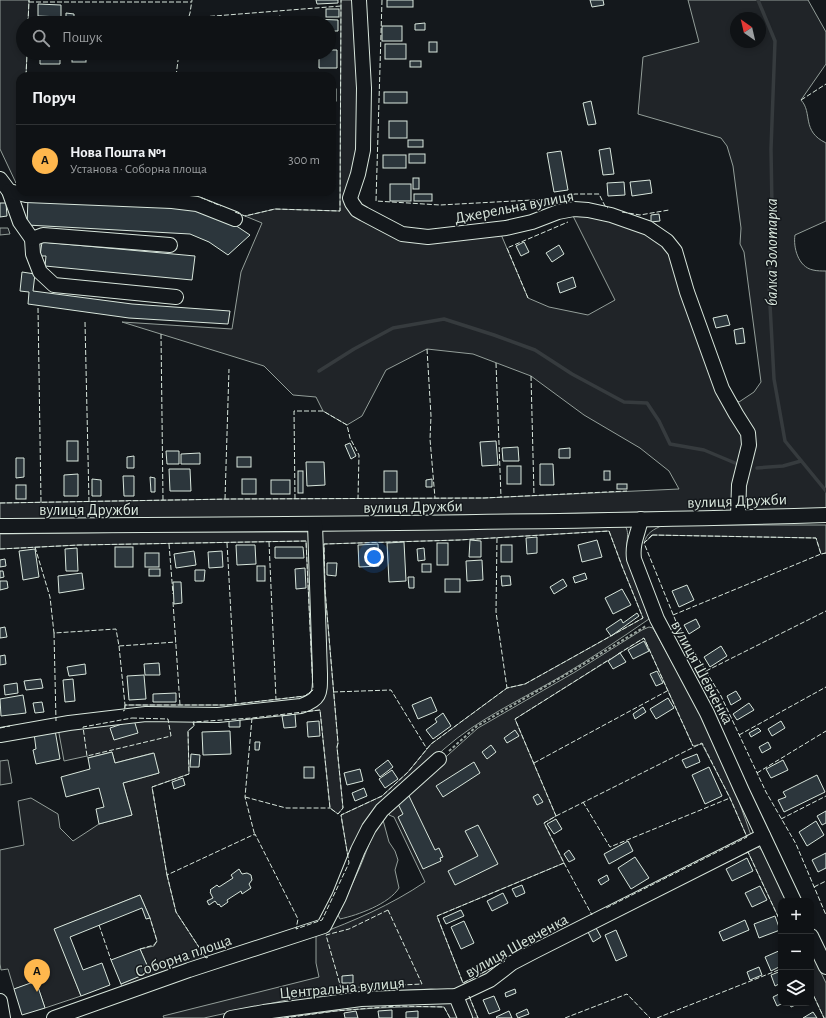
<!DOCTYPE html>
<html lang="uk">
<head>
<meta charset="utf-8">
<style>
  body { margin:0; font-family:"Alegreya Sans",sans-serif; background:#1d2022; color:#f1f3f6 }
  .controls { position:absolute; right:12px; bottom:12px; display:grid; overflow:hidden; border-radius:8px; box-shadow:0 2px 6px #0003 }
  .controls button { width:36px; height:36px; display:grid; place-items:center; padding:0; border:0; border-bottom:1px solid #2f3234; background:#0f1215; color:#f1f3f6; font:20px sans-serif }
  .compass { position:absolute; left:730px; top:12px; width:36px; height:36px; border-radius:50%; background:#0f1215; box-shadow:0 2px 6px #0003; rotate:326deg }
  .you { position:absolute; left:374px; top:557px; width:14px; height:14px; margin:-10px; border:3px solid #fff; border-radius:50%; background:#1a73e8; box-shadow:0 0 0 6px #1a73e833 }
  .badge { display:grid; place-items:center; width:26px; height:26px; border-radius:50%; background:#ffb74d; color:#111; font-size:13px; font-weight:700 }
  .pin { position:absolute; translate:-50% -33px; filter:drop-shadow(0 1px 2px #0008) }
  .pin::after { content:''; position:absolute; top:21px; width:14px; height:12px; background:inherit; clip-path:polygon(0 0,100% 0,50% 100%) }
  .list { margin:0; padding:0; list-style:none }
  h2 { display:flex; justify-content:space-between; align-items:center; height:52px; margin:0; padding:0 16px; font-size:17px }
  h2 small { font-size:13px; font-weight:400; color:#9b9ea0 }
  .list li { display:grid; grid-template-columns:26px 1fr auto; gap:12px; align-items:center; box-sizing:border-box; height:72px; padding:0 16px; border-top:1px solid #2f3234 }
  .list b { display:block; font-size:15px; white-space:nowrap }
  .list p { margin:0; font-size:13px; white-space:nowrap; color:#9b9ea0 }
  .list em { font-size:13px; font-style:normal; color:#9b9ea0 }
  .icon { flex:none; width:22px; height:22px; fill:none; stroke:currentColor; stroke-width:2; stroke-linecap:round; stroke-linejoin:round }
  .map { position:relative; flex:none; width:826px; height:1018px; overflow:hidden }
  .search { position:absolute; background:#0f1215; box-shadow:0 2px 6px #0003; left:16px; top:16px; width:320px; height:44px; display:flex; align-items:center; gap:10px; box-sizing:border-box; padding:0 14px; border-radius:22px; color:#9b9ea0; font-size:15px }
  .panel { position:absolute; background:#0f1215; box-shadow:0 2px 6px #0003; left:16px; top:72px; width:320px; height:124px; border-radius:12px }
  .map>svg:first-child { display:block }
</style>
</head>
<body>
<div class="map">
<svg width="826" height="1018" viewBox="0 0 826 1018">
  <rect width="100%" height="100%" fill="#14181c"/>
  <g fill="#202428" stroke="#939e99" fill-rule="evenodd">
    <polygon points="0,0 29,0 28,23 23,23 23,53 27,53 26,76 20,76 20,174 16,183 0,149"/>
    <polygon points="341,0 357,0 359,149 347,197 390,231 500,232 528,298 549,307 588,315 615,300 573,216 591,216 629,226 665,244 744,435 731,510 723,513 645,512 112,521 0,521 0,503 231,499 484,498 679,489 669,471 640,448 584,415 531,376 473,354 427,349 386,370 362,416 347,425 323,411 316,397 293,395 264,366 122,322 232,329 241,272 262,223 245,216 275,209 340,211"/>
    <path d="M688,0H808L826,32V64L801,100C813,113 801,131 826,143V221L795,235C793,247 798,267 813,270C817,271 822,271 826,271V510L751,512L745,505L742,497L750,449L729,394L739,402L754,392L761,382L744,252L740,244L741,228L733,166L727,146L721,138L638,114L643,57L699,42ZM736,18H760V42H736Z"/>
    <polygon points="0,228 8,228 10,234 0,235"/>
    <path d="M619,524C633,525 625,542 627,553C631,576 643,597 649,619C620,639 590,659 560,677C520,700 478,719 444,749C408,780 378,825 349,863L341,815L382,796L408,772L431,744L507,688L525,684L643,618L622,566L609,531L459,540L324,544L325,590L338,743L337,747L343,808L338,814L330,808L320,710L252,718L194,722V726L188,731L189,774L152,787L167,875L176,912L206,958L153,975L122,989L121,984L150,972L140,949L154,946L157,941L150,918L140,895L55,929L81,996L45,1008L36,982L14,989L8,969L1,970L0,964V850L24,845L18,801L31,798L58,814L60,828L73,841L99,824L132,815L123,783L159,773L153,753L115,763L112,752L88,758L87,756L64,761L58,728L317,703L318,531Z"/>
    <path d="M663,525H826V553L821,554L816,538L653,535L644,543C647,532 653,530 663,525Z"/>
    <polygon points="150,532 311,532 317,689 309,699 0,731 0,728 124,710 125,705 227,705 305,696 313,690 306,541 79,545 0,549 0,534"/>
    <path d="M649,627L653,628L708,727L737,796L751,835L454,991L431,989L347,993L332,999H315L305,996L204,1018H164L163,1016L319,977L316,963V935C354,921 391,905 425,882L394,817L389,815V808L478,728L575,672L642,630ZM644,638L693,746L702,744L730,798L747,837L617,902L463,983L437,916L564,863L544,823L556,816L515,719Z"/>
    <polygon points="8,760 12,783 0,785 0,761"/>
    <path d="M383,820L389,842L395,851L398,860L395,870L399,888C389,904 358,915 340,919L338,915C345,899 353,883 360,867C367,851 371,834 383,820Z"/>
    <polygon points="754,845 758,847 762,850 787,901 781,901 781,923 748,852 650,899"/>
    <polygon points="811,952 826,983 826,1018 824,1018 811,990"/>
    <polygon points="469,996 478,1018 472,1018 464,998"/>
    <path d="M448,1002L453,1005L460,1018H450L444,1007C408,1006 372,1008 336,1011C311,1014 287,1018 262,1018L356,1003Z"/>
  </g>
  <g fill="none" stroke-linecap="round" stroke-linejoin="round">
    <g stroke="#363b3e" stroke-width="3.5">
      <polyline points="758,0 775,41 771,149 772,208 769,286 774,379 785,441 826,491"/>
      <polyline points="319,371 354,349 393,328 444,319 494,335 535,350 572,374 624,402 647,403 659,421 670,444 704,450 735,463"/>
      <polyline points="757,468 783,466 801,461"/>
    </g>
  </g>
  <g fill="#2c363c" stroke="#d8e6dc">
    <polygon points="316,0 338,0 338,3 317,4"/>
    <rect x="387" y="0" width="26" height="7"/>
    <polygon points="590,0 603,0 604,5 592,7"/>
    <polygon points="38,4 61,5 61,17 38,16"/>
    <rect x="326" y="9" width="13" height="8"/>
    <polygon points="66,13 74,14 74,23 66,23"/>
    <polygon points="279,16 288,18 287,23 277,23"/>
    <polygon points="313,19 338,20 338,31 329,31 329,23 313,23"/>
    <polygon points="425,23 425,30 415,30 415,24"/>
    <rect x="382" y="26" width="20" height="15"/>
    <rect x="429" y="42" width="8" height="10"/>
    <rect x="385" y="44" width="21" height="15"/>
    <polygon points="329,50 337,50 337,68 319,68 319,53 329,53"/>
    <polygon points="40,55 60,56 60,64 40,64"/>
    <rect x="72" y="56" width="14" height="6"/>
    <rect x="410" y="61" width="11" height="6"/>
    <polygon points="38,74 66,75 66,76 38,76"/>
    <rect x="332" y="89" width="4" height="12"/>
    <rect x="384" y="92" width="23" height="11"/>
    <polygon points="591,101 596,124 588,125 583,103"/>
    <rect x="389" y="121" width="18" height="17"/>
    <rect x="408" y="140" width="15" height="7"/>
    <polygon points="610,148 614,174 603,175 599,150"/>
    <polygon points="561,151 568,190 554,192 547,153"/>
    <rect x="409" y="154" width="16" height="9"/>
    <rect x="383" y="155" width="23" height="13"/>
    <rect x="332" y="167" width="3" height="17"/>
    <rect x="413" y="178" width="6" height="11"/>
    <polygon points="650,180 652,193 632,196 630,182"/>
    <polygon points="624,182 625,195 608,196 607,183"/>
    <rect x="390" y="184" width="21" height="17"/>
    <rect x="414" y="194" width="18" height="7"/>
    <polygon points="28,198 201,210 229,221 250,235 228,255 209,242 190,234 27,225"/>
    <polygon points="0,203 6,203 7,216 0,217"/>
    <polygon points="659,214 660,221 651,222 651,215"/>
    <polygon points="42,242 195,256 192,280 45,266 46,256 40,256"/>
    <polygon points="524,242 529,252 521,256 516,246"/>
    <polygon points="559,245 564,254 552,262 546,253"/>
    <polygon points="22,272 35,274 33,291 132,304 230,311 228,324 129,318 28,304 29,292 20,291"/>
    <polygon points="573,277 576,287 560,293 557,283"/>
    <polygon points="727,315 730,325 716,328 713,318"/>
    <polygon points="743,328 745,343 736,344 734,330"/>
    <rect x="67" y="441" width="11" height="20"/>
    <polygon points="496,441 498,465 482,466 480,442"/>
    <polygon points="350,443 356,456 351,459 345,445"/>
    <polygon points="518,447 519,461 503,461 502,448"/>
    <polygon points="570,448 570,458 559,458 559,449"/>
    <polygon points="166,451 179,451 179,464 167,464"/>
    <polygon points="200,453 200,464 181,464 181,454"/>
    <polygon points="134,456 134,468 127,468 127,457"/>
    <rect x="237" y="457" width="14" height="10"/>
    <polygon points="16,458 24,458 24,477 16,478"/>
    <polygon points="306,462 324,462 325,485 307,486"/>
    <polygon points="540,464 553,464 554,485 540,485"/>
    <rect x="507" y="466" width="14" height="18"/>
    <polygon points="169,469 190,469 191,491 170,491"/>
    <rect x="298" y="471" width="5" height="22"/>
    <rect x="384" y="471" width="13" height="21"/>
    <rect x="604" y="471" width="6" height="9"/>
    <polygon points="78,474 78,496 64,496 64,475"/>
    <polygon points="123,476 134,476 134,496 124,496"/>
    <polygon points="150,477 155,478 155,492 151,492"/>
    <polygon points="92,479 101,480 101,496 92,496"/>
    <rect x="242" y="479" width="14" height="15"/>
    <polygon points="432,479 432,487 426,487 426,480"/>
    <rect x="271" y="480" width="19" height="14"/>
    <rect x="617" y="484" width="10" height="5"/>
    <rect x="16" y="485" width="10" height="14"/>
    <polygon points="537,537 537,553 527,554 526,538"/>
    <polygon points="470,540 481,541 481,557 469,557"/>
    <polygon points="597,540 602,557 582,562 578,545"/>
    <polygon points="404,542 406,581 389,582 387,543"/>
    <rect x="437" y="543" width="11" height="22"/>
    <polygon points="378,544 379,566 359,567 358,545"/>
    <polygon points="236,545 255,545 256,564 237,565"/>
    <rect x="501" y="545" width="11" height="17"/>
    <rect x="115" y="547" width="18" height="20"/>
    <polygon points="275,547 303,547 304,558 275,558"/>
    <polygon points="77,548 78,571 66,571 65,549"/>
    <polygon points="424,548 425,560 418,561 417,549"/>
    <polygon points="35,549 39,577 23,580 19,551"/>
    <polygon points="194,551 196,565 176,568 174,554"/>
    <polygon points="222,551 223,567 209,568 208,552"/>
    <rect x="145" y="553" width="14" height="14"/>
    <polygon points="5,559 6,566 0,567 0,560"/>
    <polygon points="482,560 483,580 467,581 466,561"/>
    <polygon points="327,563 337,563 336,576 327,575"/>
    <rect x="422" y="564" width="9" height="8"/>
    <rect x="257" y="566" width="8" height="15"/>
    <polygon points="305,568 306,588 296,589 295,569"/>
    <rect x="149" y="569" width="11" height="7"/>
    <polygon points="195,570 205,570 204,581 195,581"/>
    <polygon points="0,571 3,571 4,577 0,578"/>
    <polygon points="82,573 84,589 59,593 58,576"/>
    <polygon points="585,573 587,579 575,583 573,577"/>
    <polygon points="501,576 510,576 511,585 502,586"/>
    <polygon points="408,577 414,577 414,588 409,588"/>
    <rect x="445" y="579" width="15" height="13"/>
    <polygon points="563,579 567,586 554,594 550,587"/>
    <polygon points="0,581 7,581 8,588 0,590"/>
    <polygon points="173,582 181,582 182,603 174,604"/>
    <polygon points="687,585 694,600 679,607 672,591"/>
    <polygon points="622,589 631,605 613,614 605,598"/>
    <polygon points="637,613 639,616 611,636 606,629 621,619 623,623"/>
    <polygon points="696,619 700,627 689,634 684,625"/>
    <polygon points="5,627 7,637 0,638 0,628"/>
    <polygon points="644,641 649,651 633,659 628,650"/>
    <polygon points="721,646 727,656 710,667 704,657"/>
    <polygon points="620,653 626,662 613,669 608,661"/>
    <polygon points="5,655 6,664 0,665 0,656"/>
    <polygon points="159,663 160,675 145,675 144,664"/>
    <polygon points="85,664 86,674 69,676 67,667"/>
    <polygon points="657,671 663,683 656,686 650,674"/>
    <polygon points="144,675 146,699 129,700 127,676"/>
    <polygon points="41,679 43,688 26,690 24,681"/>
    <polygon points="73,679 75,701 65,702 63,680"/>
    <polygon points="17,683 18,693 5,695 4,685"/>
    <polygon points="736,691 741,699 731,705 727,696"/>
    <polygon points="176,693 176,702 153,702 153,694"/>
    <polygon points="23,695 26,713 1,716 0,699"/>
    <polygon points="431,697 437,711 418,719 412,705"/>
    <polygon points="668,698 674,708 656,719 650,709"/>
    <polygon points="42,702 44,712 35,713 33,703"/>
    <polygon points="749,703 754,710 737,720 733,714"/>
    <polygon points="643,707 646,712 635,719 633,714"/>
    <polygon points="443,713 451,726 433,739 426,730 437,722 435,719"/>
    <polygon points="295,714 296,727 284,728 282,716"/>
    <polygon points="240,719 240,727 229,727 229,720"/>
    <polygon points="134,720 138,733 114,740 110,728"/>
    <polygon points="319,721 320,736 308,737 307,722"/>
    <polygon points="781,721 785,728 772,736 768,729"/>
    <polygon points="758,728 761,731 751,737 749,733"/>
    <polygon points="55,730 60,759 36,764 33,750 36,749 34,733"/>
    <polygon points="515,730 519,736 507,743 504,738"/>
    <polygon points="230,731 231,754 203,755 202,732"/>
    <polygon points="255,742 260,742 259,750 255,750"/>
    <polygon points="768,742 771,748 762,753 759,747"/>
    <polygon points="491,745 496,752 487,759 482,752"/>
    <polygon points="112,752 115,763 154,753 159,773 123,783 132,815 99,824 96,809 104,807 99,788 66,797 61,777 90,769 88,758"/>
    <polygon points="191,754 200,755 199,767 190,767"/>
    <polygon points="697,754 700,762 686,768 682,760"/>
    <polygon points="388,760 393,767 380,777 375,770"/>
    <polygon points="783,760 788,770 771,778 766,769"/>
    <polygon points="474,762 480,773 443,797 436,786"/>
    <rect x="304" y="767" width="10" height="11"/>
    <polygon points="709,767 722,796 705,804 692,775"/>
    <polygon points="360,769 363,781 347,785 344,773"/>
    <polygon points="392,770 398,779 385,788 379,779"/>
    <polygon points="817,775 825,792 784,812 778,800 786,797 783,792"/>
    <polygon points="183,778 185,785 174,789 172,782"/>
    <polygon points="364,788 367,796 355,801 352,793"/>
    <polygon points="538,794 543,802 537,805 533,797"/>
    <polygon points="409,796 435,850 439,848 443,857 440,858 441,861 423,869 398,817 403,814 397,802"/>
    <polygon points="826,811 826,823 822,825 817,816"/>
    <polygon points="556,819 562,829 554,834 547,824"/>
    <polygon points="816,821 824,835 807,846 799,832"/>
    <polygon points="478,825 498,864 455,885 448,871 478,856 465,831"/>
    <polygon points="628,841 633,851 609,864 604,854"/>
    <polygon points="569,850 575,859 569,862 564,854"/>
    <polygon points="826,853 826,868 818,872 812,860"/>
    <polygon points="635,857 649,878 631,889 618,868"/>
    <polygon points="747,858 753,871 732,881 726,869"/>
    <polygon points="239,869 242,874 247,873 251,875 252,880 249,884 251,888 242,894 241,891 227,900 228,902 221,907 219,904 218,905 215,901 209,905 207,901 213,898 210,892 211,891 210,890 217,885 219,887 233,878 231,875"/>
    <polygon points="607,875 609,880 601,885 598,880"/>
    <polygon points="522,885 525,893 516,897 512,889"/>
    <polygon points="760,886 767,900 752,907 745,893"/>
    <polygon points="503,893 508,903 492,911 487,901"/>
    <polygon points="140,895 150,918 146,919 142,908 70,937 83,970 102,963 110,985 81,996 54,929"/>
    <polygon points="461,910 464,916 446,924 443,918"/>
    <polygon points="775,916 780,930 759,938 754,924"/>
    <polygon points="745,920 749,930 723,941 719,932"/>
    <polygon points="464,921 474,943 461,949 451,927"/>
    <polygon points="596,928 601,937 593,942 588,932"/>
    <polygon points="616,930 627,956 616,961 605,935"/>
    <polygon points="140,949 150,972 121,984 111,960"/>
    <polygon points="781,950 781,966 771,971 765,957"/>
    <polygon points="759,967 762,975 750,980 747,972"/>
    <polygon points="781,971 781,983 775,986 771,975"/>
    <polygon points="353,975 353,983 342,983 342,976"/>
    <polygon points="36,981 45,1008 22,1015 14,989"/>
    <polygon points="515,989 516,993 506,997 505,993"/>
    <polygon points="779,994 781,1003 783,1003 777,1006 773,997"/>
    <polygon points="494,996 500,1010 489,1014 483,1000"/>
    <polygon points="789,1003 800,1003 791,1007"/>
    <polygon points="527,1009 529,1014 518,1018 516,1014"/>
    <polygon points="392,1010 392,1018 379,1018 378,1011"/>
    <polygon points="356,1011 358,1018 345,1018 344,1013"/>
    <polygon points="418,1011 418,1018 406,1018 406,1012"/>
    <polygon points="509,1011 512,1018 497,1018 496,1017"/>
    <polygon points="813,1012 817,1018 803,1018"/>
  </g>
  <g fill="none" stroke-linecap="round" stroke-linejoin="round">
    <g stroke="#d8e6dc" stroke-width="16">
      <g id="minor">
        <polyline points="359,0 364,88 363,150 358,174 350,198 352,203 357,210 364,214 402,234 428,237 506,228 532,222 558,212 574,209 588,210 611,215 648,228 667,241 675,251 687,292 722,389 736,414 748,433 749,445 739,485 738,517"/>
        <polyline points="0,179 9,191 20,222 32,239 33,254 40,272 54,285 176,297"/>
        <polyline points="9,191 26,195 172,201 197,204 235,219"/>
        <polyline points="32,239 43,235 170,245"/>
        <path d="M641,519C638,534 632,543 634,559L657,619L707,713L742,791L794,901"/>
        <path d="M0,526C275,524 551,523 826,515"/>
        <path d="M0,735L69,723L111,718L146,714L218,715L301,706C321,699 320,693 320,674L315,524"/>
        <polyline points="811,936 826,967"/>
        <polyline points="456,996 465,1018"/>
        <polyline points="0,1001 3,1018"/>
        <polyline points="54,1018 189,970 324,926 339,897 358,850 369,828 382,810 439,759"/>
        <polyline points="231,1018 264,1012 361,999 456,996 490,980 512,963 535,951 763,836"/>
      </g>
    </g>
    <polyline stroke="#9da8a2" stroke-width="2" stroke-dasharray="3 2" stroke-linecap="butt" points="449,751 477,726 577,668 646,626"/>
    <use href="#minor" stroke="#14181c" stroke-width="14"/>
    <g stroke="#d8e6dc" stroke-width="1" stroke-dasharray="5 2" stroke-linecap="butt">
      <polyline points="382,0 376,201 440,205 551,199 575,194 599,194 605,206 608,208"/>
      <polyline points="29,2 191,2"/>
      <polyline points="189,18 341,6"/>
      <polyline points="28,23 29,0"/>
      <polyline points="187,23 190,13 192,0"/>
      <polyline points="32,53 79,54 178,59"/>
      <polyline points="26,76 27,53"/>
      <polyline points="176,76 179,53"/>
      <polyline points="801,100 826,84"/>
      <polyline points="20,174 16,183 20,183"/>
      <polyline points="188,192 221,206"/>
      <polyline points="235,212 245,216 275,209 340,211 341,0"/>
      <polyline points="622,212 640,215 669,210"/>
      <polyline points="528,298 507,248 568,222"/>
      <polyline points="38,308 41,502"/>
      <polyline points="85,322 89,502"/>
      <polyline points="161,334 163,500"/>
      <polyline points="427,349 431,416 430,439 435,498"/>
      <polyline points="496,363 501,497"/>
      <polyline points="531,376 534,495"/>
      <polyline points="225,499 229,369"/>
      <polyline points="295,499 294,411 323,411 347,425 350,438 359,455 358,498"/>
      <polyline points="0,503 231,499 484,498 627,491"/>
      <polygon points="609,531 622,566 643,618 525,684 507,688 431,744 408,772 382,796 341,815 349,863 322,920 296,929 298,919 255,834 167,875 152,787 189,774 188,731 194,726 193,722 252,718 320,710 330,808 338,814 343,808 337,747 338,743 325,590 324,544 459,540"/>
      <polyline points="652,535 644,543 677,624 721,696 766,792 796,844 826,915"/>
      <polyline points="652,535 816,538 821,554 826,553"/>
      <polyline points="497,538 496,612 507,688"/>
      <polyline points="269,542 276,699"/>
      <polyline points="227,543 236,704"/>
      <polyline points="169,544 173,594"/>
      <polyline points="35,547 50,597 54,633 116,629 119,646 176,642"/>
      <polyline points="0,549 79,545 306,541 313,690 305,696 227,705 125,705 125,710 123,711"/>
      <polyline points="173,602 180,705"/>
      <polyline points="673,615 821,554"/>
      <polyline points="54,633 56,721"/>
      <polyline points="119,646 125,705"/>
      <polyline points="618,654 644,638 693,746"/>
      <polyline points="706,671 826,611"/>
      <polyline points="333,692 391,690 427,749"/>
      <polygon points="132,718 168,719 171,736 87,756 83,727"/>
      <polyline points="252,718 245,797 255,836"/>
      <polyline points="0,728 10,726"/>
      <polyline points="739,735 826,687"/>
      <polyline points="534,763 667,691"/>
      <polyline points="757,773 826,731"/>
      <polyline points="245,797 286,808 330,808"/>
      <polyline points="583,802 610,847 730,798"/>
      <polyline points="556,816 702,743 730,798 747,837 606,908"/>
      <polyline points="781,819 826,796"/>
      <polyline points="746,853 748,852 781,923"/>
      <polyline points="564,863 592,915"/>
      <polyline points="167,875 176,912 206,958 208,957"/>
      <polyline points="814,887 826,881"/>
      <polygon points="388,910 422,984 341,988 326,935 349,929"/>
      <polyline points="99,925 111,960"/>
      <polyline points="140,949 154,945 157,941 150,918"/>
      <polyline points="505,961 463,983 437,916 564,863 544,823 556,816 515,719 610,659"/>
      <polyline points="811,990 824,1018"/>
      <polyline points="469,996 478,1018"/>
      <polyline points="284,1018 335,1011 397,1006 444,1007 450,1018"/>
      <polyline points="565,1018 627,994 650,1018"/>
      <polyline points="657,1018 781,969"/>
    </g>
  </g>
  <g text-anchor="middle" stroke-width="3" stroke-linejoin="round" paint-order="stroke">
    <g font-size="16" fill="#d8e6dc" stroke="#14181c">
      <text transform="translate(514 206) rotate(-11)" y="6">Джерельна вулиця</text>
      <text transform="translate(737 500) rotate(-2)" y="6">вулиця Дружби</text>
      <text transform="translate(413 506) rotate(-1)" y="6">вулиця Дружби</text>
      <text x="89" y="515">вулиця Дружби</text>
      <text transform="translate(703 672) rotate(62)" y="6">вулиця Шевченка</text>
      <text transform="translate(516 945) rotate(-29)" y="6">вулиця Шевченка</text>
      <text transform="translate(183 955) rotate(-19)" y="6">Соборна площа</text>
      <text transform="translate(342 987) rotate(-5)" y="6">Центральна вулиця</text>
    </g>
    <g font-size="17" font-style="italic" fill="#d8e6dc" stroke="#14181c">
      <text transform="translate(771 252) rotate(-90)" y="6">балка Золотарка</text>
    </g>
  </g>
</svg>
<div class="controls">
<button>+</button>
<button>−</button>
<button><svg class="icon" aria-label="layers" viewBox="0 0 24 24"><path d="M12 4l9 5-9 5-9-5zM3 14l9 5 9-5"/></svg></button>
</div>
<svg class="compass" viewBox="-18 -18 36 36"><path d="M0-13l5 13h-10z" fill="#e53935"/><path d="M0 13l5-13h-10z" fill="#9b9ea0"/></svg>
<div class="you"></div>
<div class="pin badge" style="left:37px;top:992px">A</div>
<div class="search"><svg class="icon" aria-label="search" viewBox="0 0 24 24"><circle cx="10" cy="10" r="6"/><path d="M15 15l6 6"/></svg>Пошук</div>
<section class="panel">
<h2>Поруч<small></small></h2>
<ul class="list">
<li><span class="badge">A</span><div><b>Нова Пошта №1</b><p>Установа · Соборна площа</p></div><em>300 m</em></li>
</ul>
</section>
</div>
</body>
</html>
